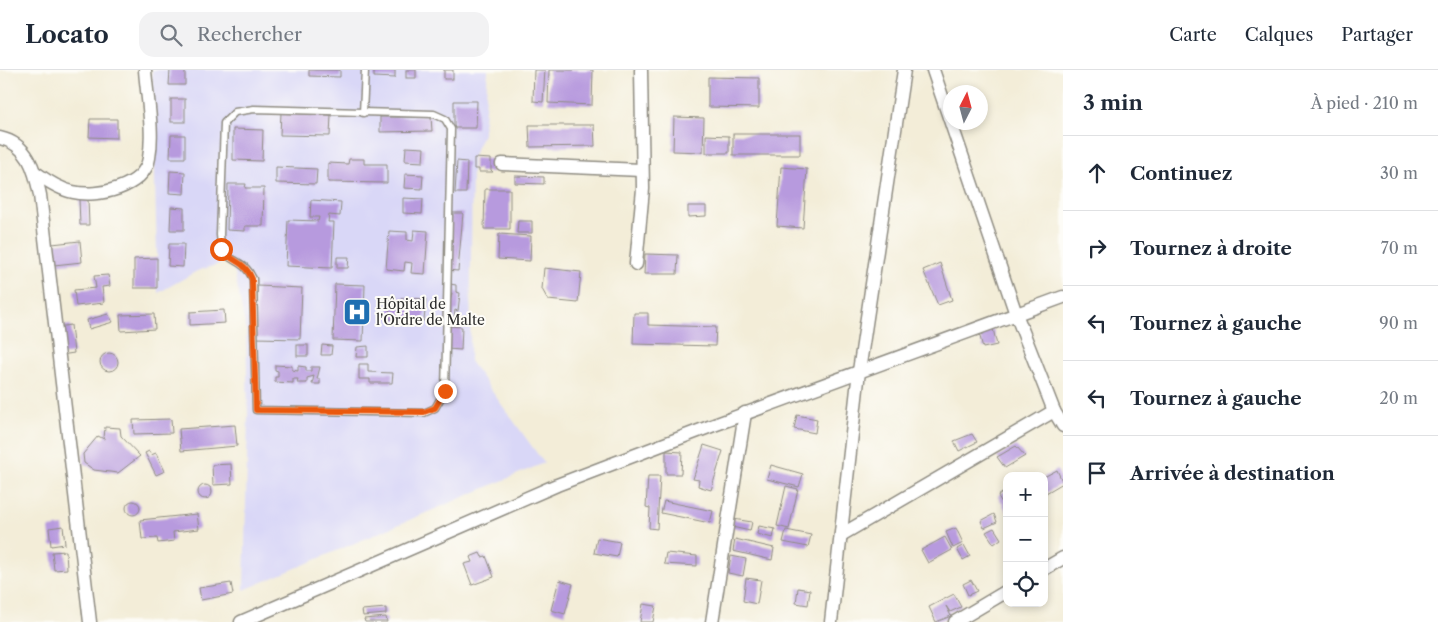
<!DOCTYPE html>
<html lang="fr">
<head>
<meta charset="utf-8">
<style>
  body { margin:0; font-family:"Libre Caslon Text",serif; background:#f2f2f3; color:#1f2937 }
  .controls { position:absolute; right:15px; bottom:15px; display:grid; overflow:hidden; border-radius:10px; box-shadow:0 2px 8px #0003 }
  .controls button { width:45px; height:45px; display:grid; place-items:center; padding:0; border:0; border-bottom:1px solid #e0e1e3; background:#fff; color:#1f2937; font:25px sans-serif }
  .compass { position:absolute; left:943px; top:15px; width:45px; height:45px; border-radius:50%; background:#fff; box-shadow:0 2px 8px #0003; rotate:6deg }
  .stop { position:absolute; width:15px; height:15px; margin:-11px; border:4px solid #ea580c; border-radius:50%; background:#fff }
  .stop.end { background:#ea580c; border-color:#fff; box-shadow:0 1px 5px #0008 }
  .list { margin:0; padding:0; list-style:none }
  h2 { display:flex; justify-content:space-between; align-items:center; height:65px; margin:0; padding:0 20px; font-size:21px }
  h2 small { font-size:16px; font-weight:400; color:#747a83 }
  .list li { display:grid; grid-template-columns:32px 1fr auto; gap:15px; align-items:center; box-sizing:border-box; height:75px; padding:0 20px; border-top:1px solid #e0e1e3 }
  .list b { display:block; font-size:19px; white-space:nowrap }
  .list em { font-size:16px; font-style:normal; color:#747a83 }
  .icon { flex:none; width:28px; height:28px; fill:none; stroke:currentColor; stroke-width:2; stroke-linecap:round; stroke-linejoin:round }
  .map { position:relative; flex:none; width:1063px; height:552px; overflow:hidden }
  header { display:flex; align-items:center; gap:30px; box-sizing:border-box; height:70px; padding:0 25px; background:#fff; border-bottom:1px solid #e0e1e3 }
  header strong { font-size:24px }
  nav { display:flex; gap:28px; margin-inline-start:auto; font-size:18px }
  .search { width:350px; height:45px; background:#f2f2f3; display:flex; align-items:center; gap:12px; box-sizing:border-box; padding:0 18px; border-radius:15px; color:#747a83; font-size:19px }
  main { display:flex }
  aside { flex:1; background:#fff }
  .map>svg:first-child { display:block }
</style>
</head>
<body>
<header>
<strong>Locato</strong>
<div class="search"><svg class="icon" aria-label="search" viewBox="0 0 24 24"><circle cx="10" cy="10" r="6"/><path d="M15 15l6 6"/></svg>Rechercher</div>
<nav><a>Carte</a><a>Calques</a><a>Partager</a></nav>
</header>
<main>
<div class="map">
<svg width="1063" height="552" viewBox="0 0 1063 552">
  <rect width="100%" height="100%" fill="#fdfcf7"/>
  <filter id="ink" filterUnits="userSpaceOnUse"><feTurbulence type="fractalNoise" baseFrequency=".02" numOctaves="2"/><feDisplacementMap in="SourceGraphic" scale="10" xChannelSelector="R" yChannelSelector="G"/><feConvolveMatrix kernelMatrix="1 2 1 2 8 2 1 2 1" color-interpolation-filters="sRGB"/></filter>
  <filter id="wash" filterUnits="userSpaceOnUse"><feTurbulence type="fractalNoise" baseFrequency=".0096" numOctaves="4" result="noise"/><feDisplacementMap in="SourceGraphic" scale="20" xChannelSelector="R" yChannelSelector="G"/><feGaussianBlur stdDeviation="1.12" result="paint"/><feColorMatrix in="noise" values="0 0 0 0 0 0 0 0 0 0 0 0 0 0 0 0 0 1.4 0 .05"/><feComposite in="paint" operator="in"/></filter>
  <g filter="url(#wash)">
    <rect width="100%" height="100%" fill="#f3edd8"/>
    <polygon fill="#d9d7f7" points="152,0 488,0 483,64 472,88 470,291 544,393 244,520 248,345 246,260 232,190 197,201 158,223"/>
    <g id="blocks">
      <g fill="#b79ade">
        <polygon points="170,0 185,0 185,15 169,15"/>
        <polygon points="309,0 340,0 340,7 309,6"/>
        <polygon points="374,0 395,0 395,8 374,7"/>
        <rect x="406" y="0" width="10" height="8"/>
        <rect x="444" y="0" width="9" height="9"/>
        <polygon points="534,0 545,0 543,32 533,31"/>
        <polygon points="549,0 593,0 592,35 548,33"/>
        <polygon points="708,7 759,8 759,38 708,37"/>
        <rect x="171" y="29" width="14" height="23"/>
        <polygon points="454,31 477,31 476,58 454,58"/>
        <polygon points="281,43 331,45 330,66 280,65"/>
        <polygon points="380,47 431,47 432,61 380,62"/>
        <polygon points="674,47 704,48 703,82 673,81"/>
        <polygon points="90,49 117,49 117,68 89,67"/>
        <polygon points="529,55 594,55 595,76 530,77"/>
        <polygon points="233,59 263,60 262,91 233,90"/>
        <rect x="733" y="64" width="67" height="21"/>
        <polygon points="171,65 185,65 185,88 170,88"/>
        <polygon points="706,65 729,66 729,83 706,83"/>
        <polygon points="406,77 424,78 423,92 405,91"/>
        <polygon points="474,88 491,89 491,100 493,102 479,102 479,99 474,99"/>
        <polygon points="349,89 364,89 364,94 387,94 387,113 328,112 328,93 348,94"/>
        <polygon points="457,91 467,92 466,123 455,123"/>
        <polygon points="276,97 317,99 316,114 276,113"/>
        <polygon points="781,97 807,99 803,158 777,156"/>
        <polygon points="170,101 185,102 184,124 169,123"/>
        <polygon points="405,104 423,105 422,119 404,118"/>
        <polygon points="515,106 544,107 544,114 515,113"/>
        <polygon points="228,114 246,114 245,118 264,118 263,156 245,156 245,161 227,160"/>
        <polygon points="485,119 510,119 510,159 484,159"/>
        <polygon points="403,128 423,129 422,144 403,143"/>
        <polygon points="79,129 88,129 89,155 80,155"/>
        <polygon points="311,130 341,132 340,146 329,145 328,152 334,152 332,198 286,196 288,150 318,151 319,147 310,147"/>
        <polygon points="688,136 706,136 706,146 688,147"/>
        <polygon points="171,137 184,138 184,160 170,160"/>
        <polygon points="451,143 463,143 458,201 447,200"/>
        <polygon points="518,151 532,151 532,163 517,163"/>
        <polygon points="414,160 428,161 425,204 411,203 412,193 405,192 404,201 386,199 389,161 407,162 407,170 413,171"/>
        <polygon points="499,164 531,166 530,191 498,189"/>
        <polygon points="80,171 82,192 54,195 52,174"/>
        <polygon points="169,174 184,174 183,197 168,196"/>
        <polygon points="645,184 678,185 677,204 644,204"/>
        <polygon points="337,187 349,187 348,198 337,198"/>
        <polygon points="157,188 157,218 134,218 134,189"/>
        <polygon points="940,193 952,230 938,235 923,200"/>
        <polygon points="544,198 581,202 578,233 548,230 542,219"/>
        <polygon points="108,205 110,216 102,217 104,233 76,236 74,220 96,218 94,206"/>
        <polygon points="335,214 365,215 363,271 333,270"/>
        <polygon points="450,214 456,215 456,222 460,223 458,241 455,240 454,248 447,247 452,223 449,223"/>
        <polygon points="257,216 302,218 300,269 256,268"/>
        <polygon points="390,227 426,229 424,251 389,249"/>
        <polygon points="224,240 225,253 190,255 190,242"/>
        <polygon points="634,243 648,243 648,255 716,257 715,276 633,274"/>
        <polygon points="108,244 113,252 89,259 87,250"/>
        <polygon points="154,244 155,259 121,261 120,245"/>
        <polygon points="71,255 74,283 61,285 57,257"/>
        <polygon points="448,256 462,257 461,280 447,279"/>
        <polygon points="993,259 997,275 983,278 979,263"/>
        <rect x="297" y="275" width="11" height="11"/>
        <polygon points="322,275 332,276 331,285 321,285"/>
        <polygon points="368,276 368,287 356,287 357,277"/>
        <circle cx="109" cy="292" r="9"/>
        <polygon points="359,294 368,294 368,302 393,303 392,313 370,313 370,309 359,309"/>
        <polygon points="275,295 292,296 292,300 298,301 298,296 306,297 306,301 311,301 311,297 320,297 317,309 320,309 320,314 312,314 314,306 307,308 307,313 297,313 298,309 293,309 293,313 275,312 275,307 278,307 278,301 275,300"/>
        <polygon points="797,345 817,349 815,363 794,359"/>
        <polygon points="171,349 172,363 134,364 133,350"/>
        <polygon points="235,355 237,376 181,381 179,359"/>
        <polygon points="105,357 120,358 121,366 140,386 118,403 94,400 84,393 83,384 98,366 104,369"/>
        <polygon points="972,364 977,372 959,381 954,371"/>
        <polygon points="704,375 723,381 711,420 698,416 699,410 693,409"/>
        <polygon points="1016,376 1025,386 1005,398 997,387"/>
        <polygon points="149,381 151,385 156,383 165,401 156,405 145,383"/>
        <polygon points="666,381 682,382 681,404 666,404"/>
        <polygon points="231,394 232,414 213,415 212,395"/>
        <polygon points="771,395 803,404 799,417 767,409"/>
        <polygon points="1057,400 1063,413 1046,423 1044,407"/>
        <polygon points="648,406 660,406 657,459 649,458 650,438 646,437"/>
        <circle cx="205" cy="422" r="7"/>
        <polygon points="786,416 798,419 789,459 777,456"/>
        <polygon points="1005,421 1007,424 1007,442 998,426"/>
        <polygon points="664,431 713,441 710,453 661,443"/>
        <circle cx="133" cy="438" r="7"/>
        <polygon points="197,444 199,459 173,462 174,471 158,473 157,468 142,469 140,450"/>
        <polygon points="994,444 997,452 984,458 981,451"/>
        <polygon points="733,449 752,452 750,461 732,457"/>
        <polygon points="63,456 65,474 51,476 49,458"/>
        <polygon points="759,456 775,459 773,468 757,464"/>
        <polygon points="956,458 963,473 953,478 946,462"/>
        <polygon points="994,458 1001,469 994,474 986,462"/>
        <polygon points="786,460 811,465 808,477 783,472"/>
        <polygon points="945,467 952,480 928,493 921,480"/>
        <polygon points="597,468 620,472 617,487 594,483"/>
        <polygon points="735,469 774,478 772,490 733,481"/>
        <polygon points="964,475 970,486 963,490 957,479"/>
        <polygon points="66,481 67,499 54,500 52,482"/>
        <polygon points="480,483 482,487 486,486 494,507 472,515 464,494 472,492 470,487"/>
        <polygon points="666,483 697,486 697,496 664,494"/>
        <polygon points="731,486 746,489 743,506 728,503"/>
        <polygon points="746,508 761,510 757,534 743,531"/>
        <polygon points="559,510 573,514 565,544 551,540"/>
        <polygon points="971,510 977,521 968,525 963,514"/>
        <polygon points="231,513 233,524 201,530 199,518"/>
        <polygon points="798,518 810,520 808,535 796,533"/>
        <polygon points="954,524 961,537 950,542 946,536 951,546 936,552 929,537"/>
        <polygon points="643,534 656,536 653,552 640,552"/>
        <polygon points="386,538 386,544 363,546 362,540"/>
        <polygon points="386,547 387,552 365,552 364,549"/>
      </g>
    </g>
  </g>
  <g filter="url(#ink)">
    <use href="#blocks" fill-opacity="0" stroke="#8f8c82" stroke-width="1"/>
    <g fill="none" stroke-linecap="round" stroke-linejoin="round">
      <g stroke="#8f8c82" stroke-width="9">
        <g id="lane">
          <path d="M254,39L434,44L445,49L451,59L445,321L435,338L424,343L256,340L253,209C241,183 222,197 220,165L224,53L235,42Z"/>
          <polyline points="363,43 365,0"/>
        </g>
      </g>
      <g stroke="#8f8c82" stroke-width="15">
        <g id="street">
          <polyline points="933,0 1016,244 1054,341 1063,356"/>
          <path d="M0,68C28,74 35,100 40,125L90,552"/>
          <polyline points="502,94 641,100"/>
          <path d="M36,103C47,111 59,119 73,122C97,128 145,117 149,88C154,60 147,28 145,0"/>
          <polyline points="636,194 643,119 641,0"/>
          <polyline points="841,465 1054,341"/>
          <polyline points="1044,499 1063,488"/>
          <polyline points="241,552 557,415 714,355 1063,227"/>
          <polyline points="712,552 745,343"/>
          <polyline points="831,552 859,301 904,0"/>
          <polyline points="955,552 1007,521"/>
        </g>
      </g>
      <use href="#lane" stroke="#fff" stroke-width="6"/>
      <use href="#street" stroke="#fff" stroke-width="12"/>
    </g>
  </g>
  <g fill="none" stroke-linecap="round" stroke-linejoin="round" filter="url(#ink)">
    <path stroke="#ea580c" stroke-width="6" d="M221,179C233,193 244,190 252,209L256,340L424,342L435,338L445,321"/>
  </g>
  <defs>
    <g id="hospital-square" transform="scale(1.4375)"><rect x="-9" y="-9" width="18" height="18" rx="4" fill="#1f6fb2" stroke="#fdfcf7"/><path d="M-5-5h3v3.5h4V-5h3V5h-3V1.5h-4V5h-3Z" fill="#fff"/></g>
  </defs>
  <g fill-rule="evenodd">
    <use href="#hospital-square" x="357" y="242"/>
  </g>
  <g text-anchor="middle" stroke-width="4" stroke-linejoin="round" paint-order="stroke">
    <g font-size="14" fill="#2b2b2b" stroke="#fdfcf7" text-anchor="start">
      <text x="376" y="239">Hôpital de<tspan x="376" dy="16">l'Ordre de Malte</tspan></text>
    </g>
  </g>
</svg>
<div class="controls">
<button>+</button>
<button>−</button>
<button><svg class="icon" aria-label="locate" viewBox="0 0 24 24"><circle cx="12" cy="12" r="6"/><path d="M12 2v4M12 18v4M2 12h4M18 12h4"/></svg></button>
</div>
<svg class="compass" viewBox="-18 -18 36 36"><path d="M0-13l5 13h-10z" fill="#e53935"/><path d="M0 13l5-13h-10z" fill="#747a83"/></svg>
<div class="stop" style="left:221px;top:179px"></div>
<div class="stop end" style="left:445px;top:321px"></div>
</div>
<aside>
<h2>3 min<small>À pied · 210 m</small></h2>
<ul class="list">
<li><svg class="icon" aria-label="ahead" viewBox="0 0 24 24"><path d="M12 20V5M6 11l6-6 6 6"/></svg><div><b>Continuez</b></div><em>30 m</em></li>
<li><svg class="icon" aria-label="right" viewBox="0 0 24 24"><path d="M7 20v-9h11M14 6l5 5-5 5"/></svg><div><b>Tournez à droite</b></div><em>70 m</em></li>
<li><svg class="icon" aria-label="left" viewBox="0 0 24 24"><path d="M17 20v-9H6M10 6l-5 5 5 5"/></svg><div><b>Tournez à gauche</b></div><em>90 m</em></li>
<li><svg class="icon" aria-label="left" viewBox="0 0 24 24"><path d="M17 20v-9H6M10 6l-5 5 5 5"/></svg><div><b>Tournez à gauche</b></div><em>20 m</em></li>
<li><svg class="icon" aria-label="arrive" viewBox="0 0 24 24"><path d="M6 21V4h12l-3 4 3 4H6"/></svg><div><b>Arrivée à destination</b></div></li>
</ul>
</aside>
</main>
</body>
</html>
